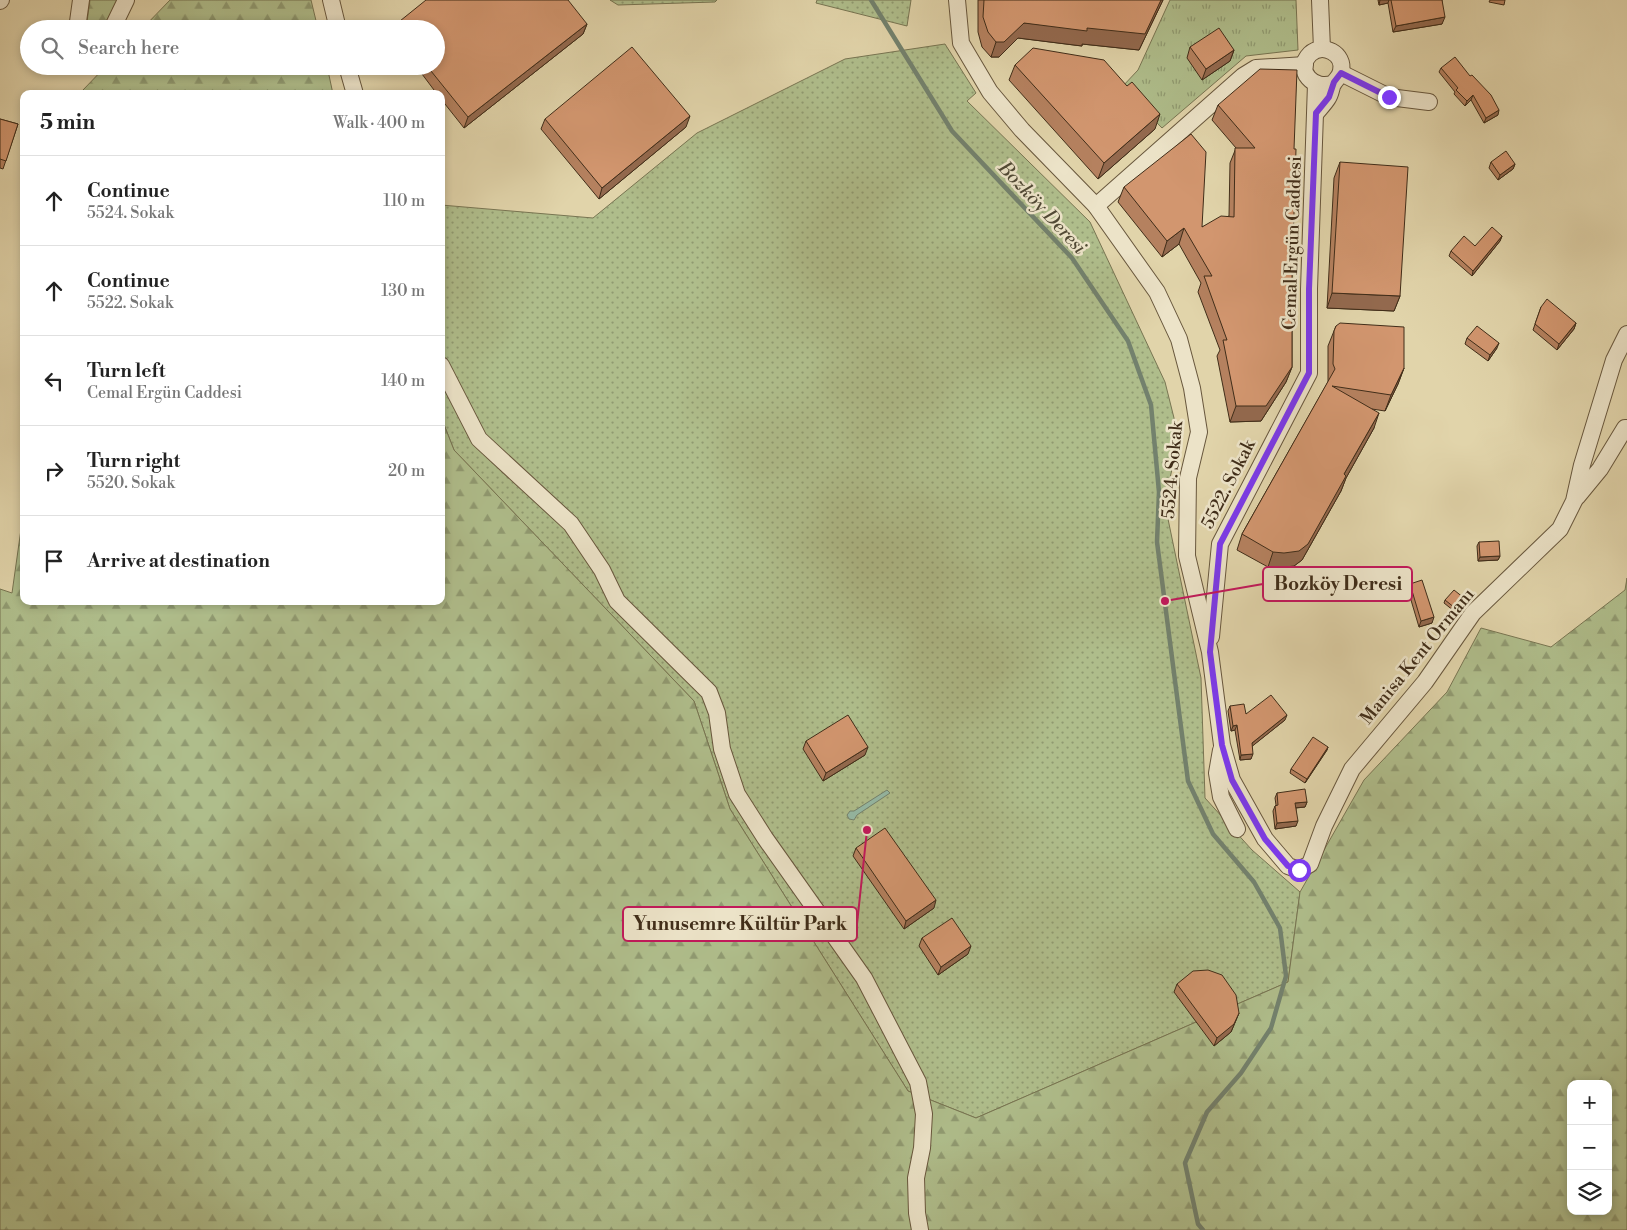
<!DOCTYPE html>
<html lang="en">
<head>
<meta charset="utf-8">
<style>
  body { margin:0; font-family:"Libre Bodoni",serif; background:#f2f2f2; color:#222 }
  .controls { position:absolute; right:15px; bottom:15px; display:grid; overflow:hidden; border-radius:10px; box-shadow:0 2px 8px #0003 }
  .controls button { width:45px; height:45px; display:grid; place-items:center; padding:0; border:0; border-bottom:1px solid #e0e0e0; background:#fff; color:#222; font:25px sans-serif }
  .stop { position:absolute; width:15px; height:15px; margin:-11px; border:4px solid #7c3aed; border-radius:50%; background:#fff }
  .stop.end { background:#7c3aed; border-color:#fff; box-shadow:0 1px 5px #0008 }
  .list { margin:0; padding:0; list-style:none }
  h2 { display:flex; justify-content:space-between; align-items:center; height:65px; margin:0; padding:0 20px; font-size:21px }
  h2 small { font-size:16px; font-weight:400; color:#767676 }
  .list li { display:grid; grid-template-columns:32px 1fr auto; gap:15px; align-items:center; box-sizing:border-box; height:90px; padding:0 20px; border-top:1px solid #e0e0e0 }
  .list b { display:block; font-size:19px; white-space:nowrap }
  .list p { margin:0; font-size:16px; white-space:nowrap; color:#767676 }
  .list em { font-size:16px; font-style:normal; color:#767676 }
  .icon { flex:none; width:28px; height:28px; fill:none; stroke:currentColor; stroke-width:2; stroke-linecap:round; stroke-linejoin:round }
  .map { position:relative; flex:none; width:1627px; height:1230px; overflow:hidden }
  .search { position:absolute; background:#fff; box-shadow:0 2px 8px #0003; left:20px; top:20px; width:425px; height:55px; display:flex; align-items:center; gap:12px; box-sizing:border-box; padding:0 18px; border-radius:28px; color:#767676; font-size:19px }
  .panel { position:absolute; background:#fff; box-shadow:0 2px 8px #0003; left:20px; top:90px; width:425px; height:515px; border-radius:10px }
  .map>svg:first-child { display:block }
</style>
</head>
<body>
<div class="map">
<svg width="1627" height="1230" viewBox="0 0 1627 1230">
  <defs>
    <pattern id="grass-dots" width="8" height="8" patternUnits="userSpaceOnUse" patternTransform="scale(1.25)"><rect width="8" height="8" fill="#afbd8b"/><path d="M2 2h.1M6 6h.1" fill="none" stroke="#909a71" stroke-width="1.8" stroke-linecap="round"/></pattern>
    <pattern id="forest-firs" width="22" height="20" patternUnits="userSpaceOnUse" patternTransform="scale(1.25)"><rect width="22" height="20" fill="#afbd8b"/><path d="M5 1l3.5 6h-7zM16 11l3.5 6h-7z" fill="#909a71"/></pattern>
    <pattern id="park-tufts" width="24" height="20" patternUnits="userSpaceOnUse" patternTransform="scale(1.25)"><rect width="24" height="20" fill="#afbd8b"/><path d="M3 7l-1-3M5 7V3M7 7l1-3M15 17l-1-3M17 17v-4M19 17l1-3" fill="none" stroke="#909a71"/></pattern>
  </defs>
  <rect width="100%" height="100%" fill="#e1d4aa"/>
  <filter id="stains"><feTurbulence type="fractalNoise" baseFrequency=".004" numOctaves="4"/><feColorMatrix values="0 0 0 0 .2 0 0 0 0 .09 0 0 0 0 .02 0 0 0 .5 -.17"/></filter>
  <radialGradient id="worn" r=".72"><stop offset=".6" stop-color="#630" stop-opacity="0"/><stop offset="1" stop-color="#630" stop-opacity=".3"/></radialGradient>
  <g fill="url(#grass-dots)" stroke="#787552">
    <polygon points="610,0 717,0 715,2 618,5"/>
    <polygon points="817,0 911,0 907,26 816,3"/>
    <polygon points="945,44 976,93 967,101 1090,222 1165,382 1179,438 1170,478 1168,519 1201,678 1205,798 1252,850 1300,892 1288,982 976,1118 908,1091 730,809 694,701 454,450 441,417 441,205 593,218 697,133 845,59"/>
  </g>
  <g fill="url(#forest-firs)" stroke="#787552" fill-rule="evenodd">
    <polygon points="90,0 118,0 102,29 86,29"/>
    <polygon points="170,0 311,0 318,29 142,29"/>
    <polygon points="106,66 327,66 333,94 83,94 83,90"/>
    <path d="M441,417L454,450L694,701L730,809L908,1091L976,1118L1288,982L1300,892L1364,780L1447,692L1481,628L1551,647L1625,590L1627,578V1230H0V589L12,593L24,508V601H441ZM1571,1084H1608V1211H1571Z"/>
  </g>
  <polygon fill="url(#park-tufts)" stroke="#787552" points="1170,0 1296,0 1298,50 1246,56 1162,128 1122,87 1138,70"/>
  <polygon fill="#95b9a5" stroke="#73816d" points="887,790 890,793 857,815 854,820 849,819 847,815 850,811 854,811"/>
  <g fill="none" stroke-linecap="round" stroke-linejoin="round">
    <polyline stroke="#73816d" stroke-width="4.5" points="871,0 952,131 1072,258 1128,341 1151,405 1159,492 1157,542 1188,781 1213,834 1254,882 1280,928 1286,976 1271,1028 1241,1073 1207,1112 1185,1163 1198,1224 1203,1230"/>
    <g stroke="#68573d" stroke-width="18">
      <g id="minor">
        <polyline points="331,0 338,29"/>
        <polyline points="957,0 961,43 990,92 1022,130 1096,206 1157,292 1179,339 1192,388 1199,432 1188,478 1187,556 1210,652 1222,745 1232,780 1265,839 1288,866 1299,870 1310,864 1324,826 1352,769 1425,682 1473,613 1560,529 1574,501 1582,465 1614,360 1627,334"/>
        <polyline points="1320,0 1322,49"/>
        <polyline points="0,1 1,0"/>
        <polyline points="77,29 81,0"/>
        <polyline points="112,29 126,0"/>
        <polyline points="84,66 88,66"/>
        <polyline points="347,66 355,94"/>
        <polyline points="1341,73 1389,97 1429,102"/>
        <path d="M1316,113C1320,108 1325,103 1328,98C1331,94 1331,88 1333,84C1336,79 1340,77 1341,71C1345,54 1323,42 1310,54C1294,70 1314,92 1334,83"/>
        <polyline points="1096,206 1243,76 1256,68 1305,65"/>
        <polyline points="441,365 479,439 571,524 602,570 617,601 709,692 717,713 722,749 737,794 765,838 864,978 918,1082 924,1114 922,1148 916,1178 917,1213 920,1230"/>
        <polyline points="1577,497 1600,469 1625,428 1627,428"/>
        <polyline points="1211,637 1220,544 1309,373 1309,289 1316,84"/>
        <polyline points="1221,750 1217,773 1221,797 1237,829"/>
      </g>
    </g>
    <use href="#minor" stroke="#ece3c8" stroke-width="16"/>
  </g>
  <g fill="#b5815f" stroke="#402d19">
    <polygon points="978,0 1163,0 1139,50 1082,44 1082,46 1018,38 999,57 991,57 982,47 978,32"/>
    <polygon points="1378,0 1442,0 1442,24 1393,32 1388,3 1379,5"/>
    <polygon points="1490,0 1505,0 1504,5 1489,2"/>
    <polygon points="587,24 583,34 464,128 441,99 441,94 437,94 416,66 436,66 436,29 393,29 395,25"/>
    <polygon points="1190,47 1234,50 1230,61 1202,80 1187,58"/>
    <polygon points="1015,65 1155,129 1098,179 1009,80"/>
    <polygon points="1441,68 1498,115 1484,123 1471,100 1465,106 1454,94 1455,92 1439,72"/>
    <polygon points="1218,105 1294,149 1292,278 1292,367 1286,382 1261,421 1230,422 1217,356 1220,350 1198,292 1201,283 1179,244 1162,257 1118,202 1124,187 1202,227 1229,216 1230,163 1236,148 1212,120"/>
    <polygon points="0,119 18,124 3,169 0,168"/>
    <polygon points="545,119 686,127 599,199 541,129"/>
    <polygon points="1340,162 1400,296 1394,311 1327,308 1334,178"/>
    <polygon points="1491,162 1515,164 1513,169 1498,180 1489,168"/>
    <polygon points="1502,236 1500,241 1472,276 1449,256 1451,251 1475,246"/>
    <polygon points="1541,307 1576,323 1574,329 1557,350 1533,330"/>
    <polygon points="1336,326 1404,368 1398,384 1385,411 1372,409 1374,428 1346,478 1341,491 1302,560 1294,566 1278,568 1268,567 1237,550 1242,534 1328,382 1328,346"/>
    <polygon points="1467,338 1497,348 1488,361 1465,344"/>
    <polygon points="1479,542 1500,556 1498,560 1478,561 1477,546"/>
    <polygon points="1410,584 1432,623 1419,627 1408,590"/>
    <polygon points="1445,600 1463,601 1454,611 1444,603"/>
    <polygon points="1230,706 1246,714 1285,720 1252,746 1251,759 1240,760 1235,730 1231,731 1228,711"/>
    <polygon points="806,741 865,755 823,781 803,749"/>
    <polygon points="1328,747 1327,750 1305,783 1290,773 1291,769"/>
    <polygon points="1277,793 1307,802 1305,807 1296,808 1296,826 1275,829 1273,811 1275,806 1276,805 1275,798"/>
    <polygon points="856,848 934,908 904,929 853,856"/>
    <polygon points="922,938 968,954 938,975 919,946"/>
    <polygon points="1177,984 1239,1013 1231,1032 1214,1046 1174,992"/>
  </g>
  <g fill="#93694e" stroke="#402d19">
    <polygon points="1161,0 1163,0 1139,50 1082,44 1082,46 1018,38 999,57 991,57 996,42 1024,23 1087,28"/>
    <polygon points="1380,0 1389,0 1388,3 1379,5"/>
    <polygon points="1445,17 1442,24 1393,32 1396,26"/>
    <polygon points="587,24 583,34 464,128 468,117"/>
    <polygon points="1234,50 1230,61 1202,80 1206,69"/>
    <polygon points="1473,95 1471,100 1465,106 1467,101"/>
    <polygon points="1499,110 1498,115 1484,123 1486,118"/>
    <polygon points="1160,114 1155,129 1098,179 1104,163"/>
    <polygon points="690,116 686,127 599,199 602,188"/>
    <polygon points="1515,164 1513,169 1498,180 1500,175"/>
    <polygon points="1184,228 1179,244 1162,257 1167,241"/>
    <polygon points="1502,236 1500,241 1472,276 1473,271"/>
    <polygon points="1332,293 1400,296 1394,311 1327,308"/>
    <polygon points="1576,323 1574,329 1557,350 1559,344"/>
    <polygon points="1499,343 1497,348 1488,361 1490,355"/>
    <polygon points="1292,367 1286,382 1261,421 1230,422 1236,406"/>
    <polygon points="1404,368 1398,384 1385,411 1391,395"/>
    <polygon points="1379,413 1374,428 1346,478 1341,491 1302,560 1294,566 1278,568 1268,567 1273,552 1344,474"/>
    <polygon points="1500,556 1498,560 1478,561 1480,557"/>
    <polygon points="1464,598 1463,601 1454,611 1455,608"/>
    <polygon points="1434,617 1432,623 1419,627 1421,621"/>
    <polygon points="1287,715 1285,720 1250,748 1252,743"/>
    <polygon points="1237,725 1235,730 1231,731 1233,726"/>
    <polygon points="868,747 865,755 823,781 826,773"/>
    <polygon points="1328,747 1327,750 1305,783 1307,779"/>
    <polygon points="1253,754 1251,759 1240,760 1241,755"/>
    <polygon points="1307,802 1305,807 1293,808 1295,803"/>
    <polygon points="1298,821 1296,826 1275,829 1277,823"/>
    <polygon points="936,900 934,908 904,929 906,921"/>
    <polygon points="971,946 968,954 938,975 941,967"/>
    <polygon points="1239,1013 1231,1032 1214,1046 1217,1038"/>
  </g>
  <g fill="#d2966f" stroke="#402d19">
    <polygon points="426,0 568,0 587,24 468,117 427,66 436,66 436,29 398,29 395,25"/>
    <polygon points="984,0 1161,0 1145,34 1087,28 1087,31 1024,23 1004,42 996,42 988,32 983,17"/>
    <polygon points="1391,0 1442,0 1445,17 1396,26"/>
    <polygon points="1219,28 1234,50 1206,69 1190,47"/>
    <polygon points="632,47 690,116 602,188 545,119"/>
    <polygon points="1033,48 1104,60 1127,86 1132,82 1160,114 1104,163 1015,65"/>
    <polygon points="1455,57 1470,76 1472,75 1491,95 1499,110 1486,118 1473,95 1467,101 1456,90 1458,88 1441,68"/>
    <polygon points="1260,69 1297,70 1294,149 1296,149 1292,278 1292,367 1266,406 1236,406 1223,340 1227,340 1204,276 1212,276 1184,228 1167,241 1124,187 1191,134 1206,152 1202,227 1221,216 1234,217 1235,148 1255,148 1218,105"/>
    <polygon points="0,119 18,124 6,161 0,159"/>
    <polygon points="1506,151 1515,164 1500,175 1491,162"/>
    <polygon points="1340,162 1408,167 1400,296 1332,293"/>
    <polygon points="1492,227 1502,236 1473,271 1451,251 1464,236 1475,246"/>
    <polygon points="1547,299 1576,323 1559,344 1535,324 1541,307"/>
    <polygon points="1340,323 1404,327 1404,368 1391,395 1332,386 1379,413 1344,474 1346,476 1308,544 1299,551 1284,553 1273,552 1242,534 1335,369 1333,364 1334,331 1336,326"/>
    <polygon points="1477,326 1499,343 1490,355 1467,338"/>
    <polygon points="1499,541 1500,556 1480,557 1479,542"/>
    <polygon points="1422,580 1434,617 1421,621 1410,584"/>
    <polygon points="1454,590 1464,598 1455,608 1445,600"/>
    <polygon points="1271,695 1287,715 1252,743 1253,754 1241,755 1237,725 1233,726 1230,706 1244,704 1246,714"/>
    <polygon points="848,715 868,747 826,773 806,741"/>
    <polygon points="1313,737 1328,747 1307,779 1291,769"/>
    <polygon points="1305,789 1307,802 1295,803 1298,821 1277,823 1275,806 1278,805 1277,793"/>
    <polygon points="885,828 936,900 906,921 856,848"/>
    <polygon points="952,918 971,946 941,967 922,938"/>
    <polygon points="1208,970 1222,975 1236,995 1239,1013 1234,1024 1217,1038 1177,984 1193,971"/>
  </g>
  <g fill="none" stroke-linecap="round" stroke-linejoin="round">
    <polyline stroke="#7c3aed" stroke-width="6" points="1299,870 1288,866 1265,839 1232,780 1222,745 1210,652 1220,544 1309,373 1309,289 1316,113 1329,97 1334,82 1341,73 1389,97"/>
  </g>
  <g text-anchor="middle" stroke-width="5" stroke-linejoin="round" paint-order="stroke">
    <g font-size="18" fill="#402d19" stroke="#ece3c8">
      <text transform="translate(1292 243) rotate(-88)" y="6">Cemal Ergün Caddesi</text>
      <text transform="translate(1172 470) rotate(-85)" y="6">5524. Sokak</text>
      <text transform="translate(1228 484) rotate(-63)" y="6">5522. Sokak</text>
      <text transform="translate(1417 656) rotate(-51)" y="6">Manisa Kent Ormanı</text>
    </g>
    <g font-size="19" font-style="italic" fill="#514935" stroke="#ece3c8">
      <text transform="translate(1043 207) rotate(47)" y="7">Bozköy Deresi</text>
    </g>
  </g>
  <path fill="none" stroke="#c2185b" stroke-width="2" d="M1165 601L1263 584M867 830L857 924"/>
  <g fill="#c2185b" stroke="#ece3c8" stroke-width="2">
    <circle cx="1165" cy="601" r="5"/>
    <circle cx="867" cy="830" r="5"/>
  </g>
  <g fill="#ece3c8" stroke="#c2185b" stroke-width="2">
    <rect x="1263" y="567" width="149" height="34" rx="5"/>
    <rect x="623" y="907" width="234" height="34" rx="5"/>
  </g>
  <g font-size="19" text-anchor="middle" font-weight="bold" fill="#402d19">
    <text x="1338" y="590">Bozköy Deresi</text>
    <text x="740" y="930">Yunusemre Kültür Park</text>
  </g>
  <rect width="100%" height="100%" filter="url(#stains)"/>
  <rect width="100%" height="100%" fill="url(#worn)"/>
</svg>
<div class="controls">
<button>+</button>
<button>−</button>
<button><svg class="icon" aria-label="layers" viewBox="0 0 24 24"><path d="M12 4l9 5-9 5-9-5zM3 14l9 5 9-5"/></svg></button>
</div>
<div class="stop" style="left:1299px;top:870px"></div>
<div class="stop end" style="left:1389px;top:97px"></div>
<div class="search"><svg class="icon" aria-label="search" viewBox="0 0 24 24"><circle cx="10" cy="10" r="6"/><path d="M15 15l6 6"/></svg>Search here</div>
<section class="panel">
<h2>5 min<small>Walk · 400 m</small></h2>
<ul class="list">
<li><svg class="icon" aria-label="ahead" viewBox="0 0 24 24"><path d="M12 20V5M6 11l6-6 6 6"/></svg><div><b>Continue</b><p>5524. Sokak</p></div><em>110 m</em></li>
<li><svg class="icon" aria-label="ahead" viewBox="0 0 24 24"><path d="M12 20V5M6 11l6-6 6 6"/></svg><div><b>Continue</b><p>5522. Sokak</p></div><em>130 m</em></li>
<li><svg class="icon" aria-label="left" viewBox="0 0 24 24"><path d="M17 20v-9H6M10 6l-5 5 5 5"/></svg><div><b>Turn left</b><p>Cemal Ergün Caddesi</p></div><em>140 m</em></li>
<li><svg class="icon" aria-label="right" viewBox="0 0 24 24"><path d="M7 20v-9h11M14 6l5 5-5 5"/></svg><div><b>Turn right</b><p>5520. Sokak</p></div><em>20 m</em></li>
<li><svg class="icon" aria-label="arrive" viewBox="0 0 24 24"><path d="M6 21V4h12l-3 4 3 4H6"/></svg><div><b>Arrive at destination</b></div></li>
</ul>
</section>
</div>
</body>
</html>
